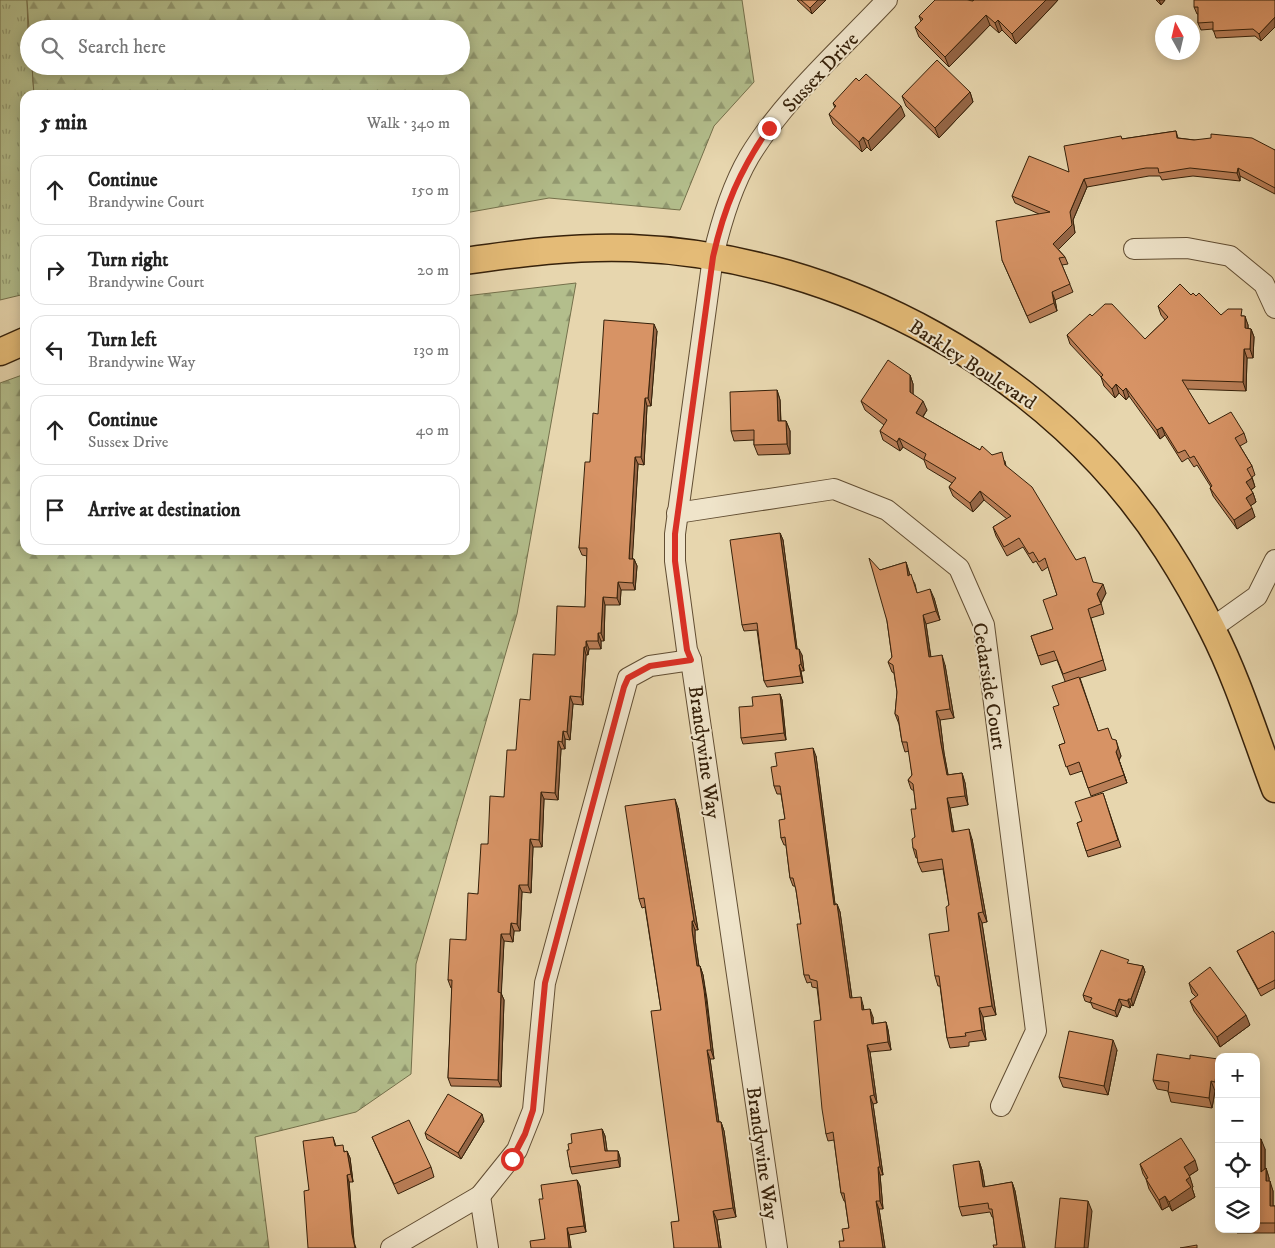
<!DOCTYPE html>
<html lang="en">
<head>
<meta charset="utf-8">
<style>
  body { margin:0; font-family:"IM FELL DW Pica",serif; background:#f2f2f2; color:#222 }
  .controls { position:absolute; right:15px; bottom:15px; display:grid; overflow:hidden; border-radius:10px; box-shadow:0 2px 12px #0003 }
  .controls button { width:45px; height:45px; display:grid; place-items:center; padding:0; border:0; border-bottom:1px solid #e0e0e0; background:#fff; color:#222; font:25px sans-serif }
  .compass { position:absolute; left:1155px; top:15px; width:45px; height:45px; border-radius:50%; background:#fff; box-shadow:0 2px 12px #0003; rotate:352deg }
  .stop { position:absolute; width:15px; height:15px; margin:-11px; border:4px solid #d93025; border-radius:50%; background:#fff }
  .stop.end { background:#d93025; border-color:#fff; box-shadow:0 1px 5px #0008 }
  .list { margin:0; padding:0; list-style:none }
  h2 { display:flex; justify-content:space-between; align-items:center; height:65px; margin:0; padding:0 20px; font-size:21px }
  h2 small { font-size:16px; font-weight:400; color:#767676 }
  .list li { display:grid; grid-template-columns:32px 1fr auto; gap:15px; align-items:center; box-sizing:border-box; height:70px; margin:0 10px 10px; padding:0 10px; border:1px solid #e0e0e0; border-radius:15px }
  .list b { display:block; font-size:19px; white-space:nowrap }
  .list p { margin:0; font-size:16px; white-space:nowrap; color:#767676 }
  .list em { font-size:16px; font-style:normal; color:#767676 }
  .icon { flex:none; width:28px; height:28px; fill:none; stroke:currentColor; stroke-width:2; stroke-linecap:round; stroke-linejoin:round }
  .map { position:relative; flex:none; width:1275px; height:1248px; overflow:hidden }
  .search { position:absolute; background:#fff; box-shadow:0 2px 12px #0003; left:20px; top:20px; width:450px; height:55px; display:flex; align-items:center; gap:12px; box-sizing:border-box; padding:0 18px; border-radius:28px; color:#767676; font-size:19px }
  .panel { position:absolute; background:#fff; box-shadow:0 2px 12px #0003; left:20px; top:90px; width:450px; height:465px; border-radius:15px }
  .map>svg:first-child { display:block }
</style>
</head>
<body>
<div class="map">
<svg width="1275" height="1248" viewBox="0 0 1275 1248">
  <defs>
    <pattern id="grass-tufts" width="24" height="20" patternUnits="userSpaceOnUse" patternTransform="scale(1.25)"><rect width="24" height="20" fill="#b3be8c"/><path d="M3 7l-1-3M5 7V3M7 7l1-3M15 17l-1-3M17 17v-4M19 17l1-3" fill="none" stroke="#929a71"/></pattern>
    <pattern id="forest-firs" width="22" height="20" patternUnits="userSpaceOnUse" patternTransform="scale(1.25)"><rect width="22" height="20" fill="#b3be8c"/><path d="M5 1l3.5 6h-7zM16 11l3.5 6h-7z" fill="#929a71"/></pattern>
  </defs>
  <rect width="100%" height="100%" fill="#e7d6ae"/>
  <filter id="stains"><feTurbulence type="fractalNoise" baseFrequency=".004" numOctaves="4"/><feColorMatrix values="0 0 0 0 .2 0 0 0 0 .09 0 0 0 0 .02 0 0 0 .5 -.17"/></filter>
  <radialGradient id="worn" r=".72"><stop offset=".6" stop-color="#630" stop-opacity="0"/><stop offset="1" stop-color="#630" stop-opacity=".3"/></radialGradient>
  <polygon fill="url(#grass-tufts)" stroke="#74704b" points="0,0 27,0 29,66 32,66 34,95 25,95 25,294 0,300"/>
  <g fill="url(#forest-firs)" stroke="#74704b">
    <polygon points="27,0 742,0 754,82 714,126 680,210 549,198 465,213 465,95 34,95 32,66 461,66 461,29 29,29"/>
    <polygon points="576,283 517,614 416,964 411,1074 356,1112 255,1137 269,1248 0,1248 0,383 25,374 25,550 465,550 465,296"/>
  </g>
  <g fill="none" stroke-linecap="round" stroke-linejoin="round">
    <g stroke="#624e33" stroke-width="22">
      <g id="minor">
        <polyline points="1134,249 1187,248 1230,256 1264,284 1275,308"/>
        <polyline points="677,513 834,489 887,510 959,568 984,625 1036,1031 1001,1106"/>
        <polyline points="1212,628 1257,596 1275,560"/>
        <polyline points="480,1196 517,1150 533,1110 545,983 628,678 650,666 691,660"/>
        <polyline points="391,1248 480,1196 488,1248"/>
        <path d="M777,1248L691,660L687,650L675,561V534L713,257C721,222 731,188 749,157C783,100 842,48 887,0"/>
      </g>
    </g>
    <g stroke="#36210a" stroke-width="29">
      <g id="major">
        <path d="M465,261C520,253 575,246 631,248C840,256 1054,372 1167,550C1183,575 1199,603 1212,629C1238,680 1255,736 1275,789"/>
        <polyline points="0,352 25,341"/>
      </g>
    </g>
    <use href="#minor" stroke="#efe4ca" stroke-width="20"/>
    <use href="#major" stroke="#e4bb77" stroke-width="26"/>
  </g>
  <g fill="#b97e57" stroke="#36210a">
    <polygon points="797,0 826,0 812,14"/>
    <polygon points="974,0 1058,0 1045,14 1016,44 1002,30 999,33 990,25 949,67 919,37 915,27 921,21 919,16"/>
    <polygon points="1156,0 1165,0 1161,5"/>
    <polygon points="1275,0 1261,41 1255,36 1216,38 1213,29 1201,30 1198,23 1198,14 1197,14 1194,7"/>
    <polygon points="970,92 973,102 939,138 906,106 902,96"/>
    <polygon points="833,103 905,116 871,151 867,147 862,152 833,124 829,114 835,108"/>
    <polygon points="1176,131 1178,138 1275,150 1275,194 1240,176 1240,181 1193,176 1162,180 1160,176 1149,176 1087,187 1073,220 1075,233 1058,249 1065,257 1068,264 1062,265 1073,292 1055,300 1057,311 1030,323 1002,260 1039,214 1015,203 1012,196 1069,172 1122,139"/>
    <polygon points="1191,295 1196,296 1221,315 1244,316 1248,325 1248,328 1251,329 1254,337 1253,358 1247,358 1246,391 1187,389 1209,424 1244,433 1247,442 1240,446 1252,466 1255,475 1252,477 1255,487 1251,490 1253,493 1256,502 1250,506 1255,517 1237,529 1213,496 1210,488 1211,487 1197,465 1194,467 1188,458 1182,462 1165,435 1160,439 1129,396 1126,400 1119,393 1115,398 1104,386 1101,377 1070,344 1067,335 1092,316 1145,339 1165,320 1161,315 1158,306"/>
    <polygon points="657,331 651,406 647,406 644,465 638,464 632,559 634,559 637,566 635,590 621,590 620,605 605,605 604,641 601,641 601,649 589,649 588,655 586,655 583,705 573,704 570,740 565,739 565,749 561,749 558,800 544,799 542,847 533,847 531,893 522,892 520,931 514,931 513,942 504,941 501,993 504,1000 501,1087 451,1086 448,1078 452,988 451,988 448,980 466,940 478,894 488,844 504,797 516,750 555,655 585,607 587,556 582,555 579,548 590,462 598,414"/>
    <polygon points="910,375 913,384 913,394 927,410 923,417 980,450 992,455 1005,461 1006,466 1076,560 1093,582 1106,593 1101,603 1104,614 1091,618 1106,670 1080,678 1098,731 1112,739 1121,756 1119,760 1127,783 1091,796 1082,771 1070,775 1059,745 1065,743 1059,705 1065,681 1057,660 1041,665 1031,636 1053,629 1057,595 1048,567 1042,571 1036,561 1033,563 1023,547 1007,556 996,536 993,527 1007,519 984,500 973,512 953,496 949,487 952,483 927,468 924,460 903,447 900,451 883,440 880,431 884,425 865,410 861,401"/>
    <polygon points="777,390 780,400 781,421 786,421 790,431 790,454 758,455 754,445 754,440 734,441 731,431"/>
    <polygon points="780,533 783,540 797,649 802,655 804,671 801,671 803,683 767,687 764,681 757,630 744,631 742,625"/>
    <polygon points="906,562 910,575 915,584 917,593 934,598 940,620 926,624 931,657 945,665 954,718 940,720 944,753 948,775 962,773 965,783 968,805 950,808 954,831 972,839 987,922 982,923 996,1015 983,1017 986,1040 969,1042 969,1046 950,1048 947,1038 940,986 938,986 935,976 949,931 949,905 943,869 922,872 918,863 918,858 916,858 913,848 915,837 916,809 914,791 911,789 908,780 912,775 909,751 905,752 902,742 899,724 895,714 897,692 894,673 892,672 888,662 892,657 880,570"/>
    <polygon points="780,694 782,700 786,740 743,744 741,738 753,706"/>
    <polygon points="816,756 835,904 837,904 840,912 852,998 863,1005 864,1010 873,1017 873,1024 886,1022 888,1030 891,1050 870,1052 877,1103 873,1104 883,1175 880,1175 883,1209 879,1209 885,1248 840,1248 849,1228 845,1201 844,1201 841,1193 834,1140 828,1141 826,1134 821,1020 817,988 812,987 811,982 807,983 804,975 801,924 796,890 795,886 793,886 790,878 786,845 784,845 781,838 785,819 781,794 777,794 774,786 777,766"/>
    <polygon points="1103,793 1121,847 1088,857 1077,823 1082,821"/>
    <polygon points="678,808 698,930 695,930 695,939 699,966 700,966 703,975 707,999 714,1059 710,1059 719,1122 721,1122 724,1131 736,1217 717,1220 721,1248 674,1248 679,1221 661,1010 645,907 642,908 639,899"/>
    <polygon points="1275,934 1275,988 1261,996 1240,957 1237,951"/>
    <polygon points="1130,964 1143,966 1145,972 1133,1006 1131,1005 1130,1008 1122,1005 1117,1017 1093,1008 1091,1003 1085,1001 1083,995"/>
    <polygon points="1189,983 1250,1025 1220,1047 1194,1011 1190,1001 1196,997 1192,993"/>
    <polygon points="1117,1050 1108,1095 1063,1087 1059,1077"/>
    <polygon points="1190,1059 1219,1061 1218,1091 1215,1091 1212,1108 1171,1102 1168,1092 1168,1091 1157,1089 1153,1080"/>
    <polygon points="484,1121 461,1159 427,1139 425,1133"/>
    <polygon points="602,1129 605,1136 607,1151 618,1151 620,1158 620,1167 572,1174 570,1167 569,1150 572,1143"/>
    <polygon points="333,1137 336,1146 346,1152 347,1151 350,1158 353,1182 349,1182 354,1242 309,1190"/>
    <polygon points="372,1137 431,1167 434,1177 398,1194 376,1146"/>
    <polygon points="1256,1139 1265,1149 1265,1169 1266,1168 1269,1178 1269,1181 1273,1191 1273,1206 1275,1206 1275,1233 1237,1233 1236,1229 1256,1229"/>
    <polygon points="979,1161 982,1170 985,1187 1012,1182 1015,1191 1025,1248 994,1248 997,1245 993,1217 992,1217 990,1212 962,1216 959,1207"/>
    <polygon points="1140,1164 1198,1170 1189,1176 1193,1187 1192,1188 1195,1197 1172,1211 1169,1206 1162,1210 1149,1189 1146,1179 1143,1174"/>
    <polygon points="577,1180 580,1186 586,1232 569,1235 571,1248 531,1248 545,1239 543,1199"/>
  </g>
  <g fill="#966747" stroke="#36210a">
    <polygon points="818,0 826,0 812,14 810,8"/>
    <polygon points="1046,0 1058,0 1045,14 1016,44 1012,34"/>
    <polygon points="1159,0 1165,0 1161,5"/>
    <polygon points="986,15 990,25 949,67 945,57"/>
    <polygon points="1275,17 1275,27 1261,41 1259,34"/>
    <polygon points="998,20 1002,30 999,33 995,23"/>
    <polygon points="970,92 973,102 939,138 935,128"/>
    <polygon points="901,106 905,116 871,151 868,141"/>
    <polygon points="863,137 867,147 862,152 859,142"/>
    <polygon points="1238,168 1240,176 1240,181 1237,173"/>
    <polygon points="1084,179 1087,187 1073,220 1075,233 1056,252 1053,244 1070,212"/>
    <polygon points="1052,292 1055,300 1057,311 1054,303"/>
    <polygon points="1245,316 1248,325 1248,337 1245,328"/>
    <polygon points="654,324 657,331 651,406 648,398"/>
    <polygon points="1251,329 1254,337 1253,358 1250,349"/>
    <polygon points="1244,349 1247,358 1246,391 1243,382"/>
    <polygon points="910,375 913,384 913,401 910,392"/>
    <polygon points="1116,384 1119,393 1115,398 1112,389"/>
    <polygon points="1126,388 1129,396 1126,400 1123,391"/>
    <polygon points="777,390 780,400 781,431 778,421"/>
    <polygon points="645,398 647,406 644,465 641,457"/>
    <polygon points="923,401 927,410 919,422 916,413"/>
    <polygon points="786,421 790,431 790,454 787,444"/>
    <polygon points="1162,427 1165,435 1160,439 1157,430"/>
    <polygon points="899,438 903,447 900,451 897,442"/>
    <polygon points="635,457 638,464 632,566 629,559"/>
    <polygon points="1252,478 1255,487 1249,491 1246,482"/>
    <polygon points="980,491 984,500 973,512 970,503"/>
    <polygon points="1253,493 1256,502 1249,507 1246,498"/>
    <polygon points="1252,508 1255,517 1237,529 1234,520"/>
    <polygon points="780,533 783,540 798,656 796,649"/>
    <polygon points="634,559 637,566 635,590 633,583"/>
    <polygon points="906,562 909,572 912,586 908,576"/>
    <polygon points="618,582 621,590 620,605 617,598"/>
    <polygon points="1103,584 1106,593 1101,603 1097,594"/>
    <polygon points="930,589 934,598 940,620 936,611"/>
    <polygon points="603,597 605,605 604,641 601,633"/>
    <polygon points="923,615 926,624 932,667 929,657"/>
    <polygon points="598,633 601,641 601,649 598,641"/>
    <polygon points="586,641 589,649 588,655 586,647"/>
    <polygon points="584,647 586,655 583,705 581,697"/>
    <polygon points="799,649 802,655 804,671 801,664"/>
    <polygon points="942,655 945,665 954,718 950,709"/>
    <polygon points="799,665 801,671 803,683 801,676"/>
    <polygon points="780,694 782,700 786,740 784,733"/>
    <polygon points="570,696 573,704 570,740 567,732"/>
    <polygon points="936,711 940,720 944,753 950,785 947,775 941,744"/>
    <polygon points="563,731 565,739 565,749 562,742"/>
    <polygon points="1116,740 1121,756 1119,760 1127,783 1116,752"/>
    <polygon points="558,741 561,749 558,800 555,793"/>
    <polygon points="813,748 816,756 836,912 834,905"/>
    <polygon points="962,773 965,783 968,805 965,796"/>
    <polygon points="541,792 544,799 542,847 539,840"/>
    <polygon points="947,798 950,808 955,841 952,832"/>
    <polygon points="675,799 678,808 698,930 694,921"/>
    <polygon points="969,829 972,839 987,922 983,912"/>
    <polygon points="530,839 533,847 531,893 528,885"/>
    <polygon points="519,885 522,892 520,931 517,924"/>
    <polygon points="837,904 840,912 853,1006 850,998"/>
    <polygon points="978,913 982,923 996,1015 992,1006"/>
    <polygon points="692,921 695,930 695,939 700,975 697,966 692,930"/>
    <polygon points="511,923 514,931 513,942 510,934"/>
    <polygon points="501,934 504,941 501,1000 498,992"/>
    <polygon points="700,966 703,975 714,1059 711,1050"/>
    <polygon points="1143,966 1145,972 1133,1006 1131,999"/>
    <polygon points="501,993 504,1000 501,1087 498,1080"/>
    <polygon points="861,997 863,1005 865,1018 862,1010"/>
    <polygon points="1119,999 1122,1005 1117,1017 1115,1011"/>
    <polygon points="1128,999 1131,1005 1130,1008 1128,1001"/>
    <polygon points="979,1008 983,1017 986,1040 982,1030"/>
    <polygon points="870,1009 873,1017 874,1032 872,1024"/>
    <polygon points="1246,1015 1250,1025 1220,1047 1217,1037"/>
    <polygon points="886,1022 888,1030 891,1050 888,1042"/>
    <polygon points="1113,1040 1117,1050 1108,1095 1104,1086"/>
    <polygon points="867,1045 870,1052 877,1103 874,1095"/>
    <polygon points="707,1050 710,1059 720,1131 717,1122"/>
    <polygon points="1218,1059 1219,1061 1218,1091 1215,1082"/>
    <polygon points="1211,1081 1215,1091 1212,1108 1209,1098"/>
    <polygon points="870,1096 873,1104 883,1175 880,1167"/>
    <polygon points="482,1114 484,1121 461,1159 458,1153"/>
    <polygon points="721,1122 724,1131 736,1217 733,1208"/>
    <polygon points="602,1129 605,1136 608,1157 605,1151"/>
    <polygon points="1261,1139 1265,1149 1265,1181 1261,1172"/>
    <polygon points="347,1151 350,1158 353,1182 351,1174"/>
    <polygon points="618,1151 620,1158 620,1167 618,1160"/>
    <polygon points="1195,1160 1198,1170 1187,1177 1184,1167"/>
    <polygon points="979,1161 982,1170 986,1195 983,1187"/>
    <polygon points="878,1167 880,1175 883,1209 880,1201"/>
    <polygon points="1266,1168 1269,1178 1269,1191 1266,1181"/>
    <polygon points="347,1175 349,1182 354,1242 356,1248 355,1248 352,1234"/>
    <polygon points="1190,1177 1193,1187 1192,1188 1195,1197 1172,1211 1169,1202 1186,1180"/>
    <polygon points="577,1180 580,1186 586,1232 584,1226"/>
    <polygon points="1270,1181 1273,1191 1273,1216 1270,1206"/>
    <polygon points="1012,1182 1015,1191 1025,1248 1023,1248"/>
    <polygon points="1165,1196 1169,1206 1162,1210 1159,1200"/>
    <polygon points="876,1201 879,1209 885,1248 883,1248"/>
    <polygon points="1088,1201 1092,1211 1088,1248 1084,1248"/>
    <polygon points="713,1211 717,1220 721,1248 719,1248"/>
    <polygon points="567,1228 569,1235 571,1248 569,1248"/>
  </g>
  <g fill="#d79365" stroke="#36210a">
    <polygon points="801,0 818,0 810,8"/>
    <polygon points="935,0 967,0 973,1 974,0 1046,0 1012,34 998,20 995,23 986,15 945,57 915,27 923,19 919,16"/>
    <polygon points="1194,0 1275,0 1275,17 1259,34 1253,29 1213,31 1213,22 1198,23 1198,7 1194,7"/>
    <polygon points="937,60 970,92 935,128 902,96"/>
    <polygon points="866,74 901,106 868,141 863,137 859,142 829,114 836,106 833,103 856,78 859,81"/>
    <polygon points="1176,131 1177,138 1194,140 1211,138 1211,134 1252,138 1275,150 1275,188 1238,168 1237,173 1190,168 1159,173 1158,168 1146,168 1084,179 1070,212 1072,225 1053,244 1065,257 1059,258 1070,284 1052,292 1054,303 1027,316 1002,260 996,221 1050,212 1012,196 1029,156 1069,172 1064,146 1121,136 1122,139"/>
    <polygon points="1180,284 1191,295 1193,293 1196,296 1199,293 1221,315 1228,309 1242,309 1241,316 1245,316 1245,328 1251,329 1250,349 1244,349 1243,382 1182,380 1209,424 1231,412 1244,433 1235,438 1252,466 1247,469 1252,478 1246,482 1253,493 1246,498 1252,508 1234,520 1210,488 1212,486 1194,456 1190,458 1185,450 1178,453 1162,427 1157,430 1126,388 1123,391 1116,384 1112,389 1101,377 1103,375 1067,335 1090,314 1092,316 1105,304 1112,304 1145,339 1168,317 1158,306"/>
    <polygon points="604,320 654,324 648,398 645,398 641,457 635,457 629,559 634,559 633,583 618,582 617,598 603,597 601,633 598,633 598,641 586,641 586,647 584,647 581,697 570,696 567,732 563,731 562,742 558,741 555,793 541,792 539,840 530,839 528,885 519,885 517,924 511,923 510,934 501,934 498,992 501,993 498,1080 448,1078 452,980 448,980 450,939 466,940 468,893 478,894 481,844 488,844 490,796 504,797 507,750 516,750 520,699 530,700 533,654 555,655 557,606 585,607 587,548 579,548 585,462 590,462 593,413 598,414"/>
    <polygon points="888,360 910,375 910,392 923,401 916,413 980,450 982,446 992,455 1002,452 1005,465 1032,487 1076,560 1085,557 1093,582 1103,584 1097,594 1101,604 1088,609 1103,660 1063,674 1054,651 1038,656 1031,636 1053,629 1043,600 1057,595 1045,558 1039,562 1033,552 1029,554 1019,538 1004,547 993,527 1011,516 980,491 970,503 949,487 956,478 924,459 926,454 899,438 897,442 880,431 887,420 861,401"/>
    <polygon points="777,390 778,421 786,421 787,444 754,445 754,430 731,431 730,392"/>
    <polygon points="780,533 796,649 799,649 801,664 799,665 801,676 764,681 757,623 742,625 730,540"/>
    <polygon points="869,558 880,570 906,562 908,576 911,574 917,593 930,589 936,611 923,615 929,657 942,655 950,709 936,711 941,744 947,775 962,773 965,796 947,798 952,832 969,829 983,912 978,913 992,1006 979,1008 982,1030 965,1033 966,1036 947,1038 939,976 935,976 929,934 949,931 946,907 949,905 942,859 918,863 916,850 913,848 912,839 915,837 911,809 916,809 913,784 908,780 912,775 907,742 902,742 898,716 895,714 897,692 893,665 888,662 892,657 887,621"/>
    <polygon points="1079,677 1098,731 1108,728 1112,739 1116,740 1118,748 1116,752 1124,775 1088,788 1079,762 1066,767 1059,745 1065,743 1053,707 1059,705 1052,686"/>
    <polygon points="780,694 784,733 741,738 739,707 753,706 752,697"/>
    <polygon points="813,748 834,905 837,904 850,998 861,997 862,1010 870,1009 872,1024 886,1022 888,1042 867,1045 874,1095 870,1096 880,1167 878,1167 880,1201 876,1201 883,1248 840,1248 839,1241 844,1241 842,1229 849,1228 844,1193 841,1193 833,1132 826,1134 822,1109 814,1021 821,1020 817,981 810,979 809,975 804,975 797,924 801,924 796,890 793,878 790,878 785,837 781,838 779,820 785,819 780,786 774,786 771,767 777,766 775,753"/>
    <polygon points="1103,793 1118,840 1086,851 1077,823 1082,821 1075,802"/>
    <polygon points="675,799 694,921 692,921 692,930 697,966 700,966 704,990 711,1050 707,1050 717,1122 721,1122 733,1208 713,1211 719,1248 674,1248 671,1222 679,1221 651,1011 661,1010 644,898 639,899 625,806"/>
    <polygon points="1273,931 1275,934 1275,980 1258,989 1237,951"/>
    <polygon points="1101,950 1129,960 1127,963 1143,966 1131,999 1128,999 1128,1001 1119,999 1115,1011 1090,1002 1092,998 1083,995"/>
    <polygon points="1210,967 1246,1015 1217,1037 1190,1001 1198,995 1189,983"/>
    <polygon points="1069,1031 1113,1040 1104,1086 1059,1077"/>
    <polygon points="1157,1054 1190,1059 1190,1055 1218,1059 1215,1082 1211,1081 1209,1098 1168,1092 1169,1082 1153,1080"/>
    <polygon points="448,1094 482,1114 458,1153 425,1133"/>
    <polygon points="409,1120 431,1167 394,1184 372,1137"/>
    <polygon points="602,1129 605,1151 618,1151 618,1160 570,1167 567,1150 569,1150 568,1144 572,1143 571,1134"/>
    <polygon points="333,1137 335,1146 343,1145 344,1152 347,1151 351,1174 347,1175 352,1234 355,1248 308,1248 304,1191 309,1190 303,1141"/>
    <polygon points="1181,1138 1195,1160 1184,1167 1190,1177 1186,1180 1191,1187 1169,1202 1165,1196 1159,1200 1146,1179 1148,1178 1140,1164"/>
    <polygon points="1256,1139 1261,1139 1261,1172 1266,1168 1266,1181 1270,1181 1270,1206 1275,1206 1275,1223 1256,1223"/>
    <polygon points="979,1161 983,1187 1012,1182 1023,1248 994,1248 993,1245 997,1245 992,1209 989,1209 988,1203 959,1207 953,1165"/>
    <polygon points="577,1180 584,1226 567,1228 569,1248 531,1248 530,1241 545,1239 539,1199 543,1199 541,1185"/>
    <polygon points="1060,1198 1088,1201 1084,1248 1055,1248"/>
    <polygon points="1197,1245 1197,1248 1180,1248"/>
  </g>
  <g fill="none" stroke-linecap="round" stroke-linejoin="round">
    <path stroke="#d93025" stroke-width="6" d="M512,1159L525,1134L533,1110L545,983L624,687L628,678L650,666L691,660L687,650L675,561V534L713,257C724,207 740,170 769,128"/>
  </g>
  <g text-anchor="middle" stroke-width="4" stroke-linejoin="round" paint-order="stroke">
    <g font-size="20" fill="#36210a" stroke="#efe4ca">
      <text transform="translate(820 72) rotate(-47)" y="7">Sussex Drive</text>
      <text transform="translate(973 364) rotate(33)" y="7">Barkley Boulevard</text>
      <text transform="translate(990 686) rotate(81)" y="7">Cedarside Court</text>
      <text transform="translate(705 752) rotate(82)" y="7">Brandywine Way</text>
      <text transform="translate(763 1153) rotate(82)" y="7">Brandywine Way</text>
    </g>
  </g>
  <rect width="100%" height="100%" filter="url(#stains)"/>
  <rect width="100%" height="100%" fill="url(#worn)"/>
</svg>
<div class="controls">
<button>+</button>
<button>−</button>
<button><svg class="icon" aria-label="locate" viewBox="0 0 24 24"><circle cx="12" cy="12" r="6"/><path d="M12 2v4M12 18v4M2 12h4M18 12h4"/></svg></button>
<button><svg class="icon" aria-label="layers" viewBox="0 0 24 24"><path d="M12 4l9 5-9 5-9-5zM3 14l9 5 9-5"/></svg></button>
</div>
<svg class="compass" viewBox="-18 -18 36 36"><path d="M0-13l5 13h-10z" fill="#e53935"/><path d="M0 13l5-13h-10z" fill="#767676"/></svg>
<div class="stop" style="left:512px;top:1159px"></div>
<div class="stop end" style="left:769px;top:128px"></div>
<div class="search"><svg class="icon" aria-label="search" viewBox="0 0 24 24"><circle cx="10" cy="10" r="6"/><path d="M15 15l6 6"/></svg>Search here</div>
<section class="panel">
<h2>5 min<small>Walk · 340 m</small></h2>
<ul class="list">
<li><svg class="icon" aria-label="ahead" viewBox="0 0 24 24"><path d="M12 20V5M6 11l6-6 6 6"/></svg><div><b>Continue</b><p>Brandywine Court</p></div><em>150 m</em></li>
<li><svg class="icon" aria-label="right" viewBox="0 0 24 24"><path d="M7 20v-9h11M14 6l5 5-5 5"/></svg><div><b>Turn right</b><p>Brandywine Court</p></div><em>20 m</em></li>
<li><svg class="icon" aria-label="left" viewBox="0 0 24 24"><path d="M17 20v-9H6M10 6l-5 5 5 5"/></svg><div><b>Turn left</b><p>Brandywine Way</p></div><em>130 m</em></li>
<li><svg class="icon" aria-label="ahead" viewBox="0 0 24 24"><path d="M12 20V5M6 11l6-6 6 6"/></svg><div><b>Continue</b><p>Sussex Drive</p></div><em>40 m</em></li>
<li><svg class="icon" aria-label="arrive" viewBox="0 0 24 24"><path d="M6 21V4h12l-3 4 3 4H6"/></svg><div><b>Arrive at destination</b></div></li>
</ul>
</section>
</div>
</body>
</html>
